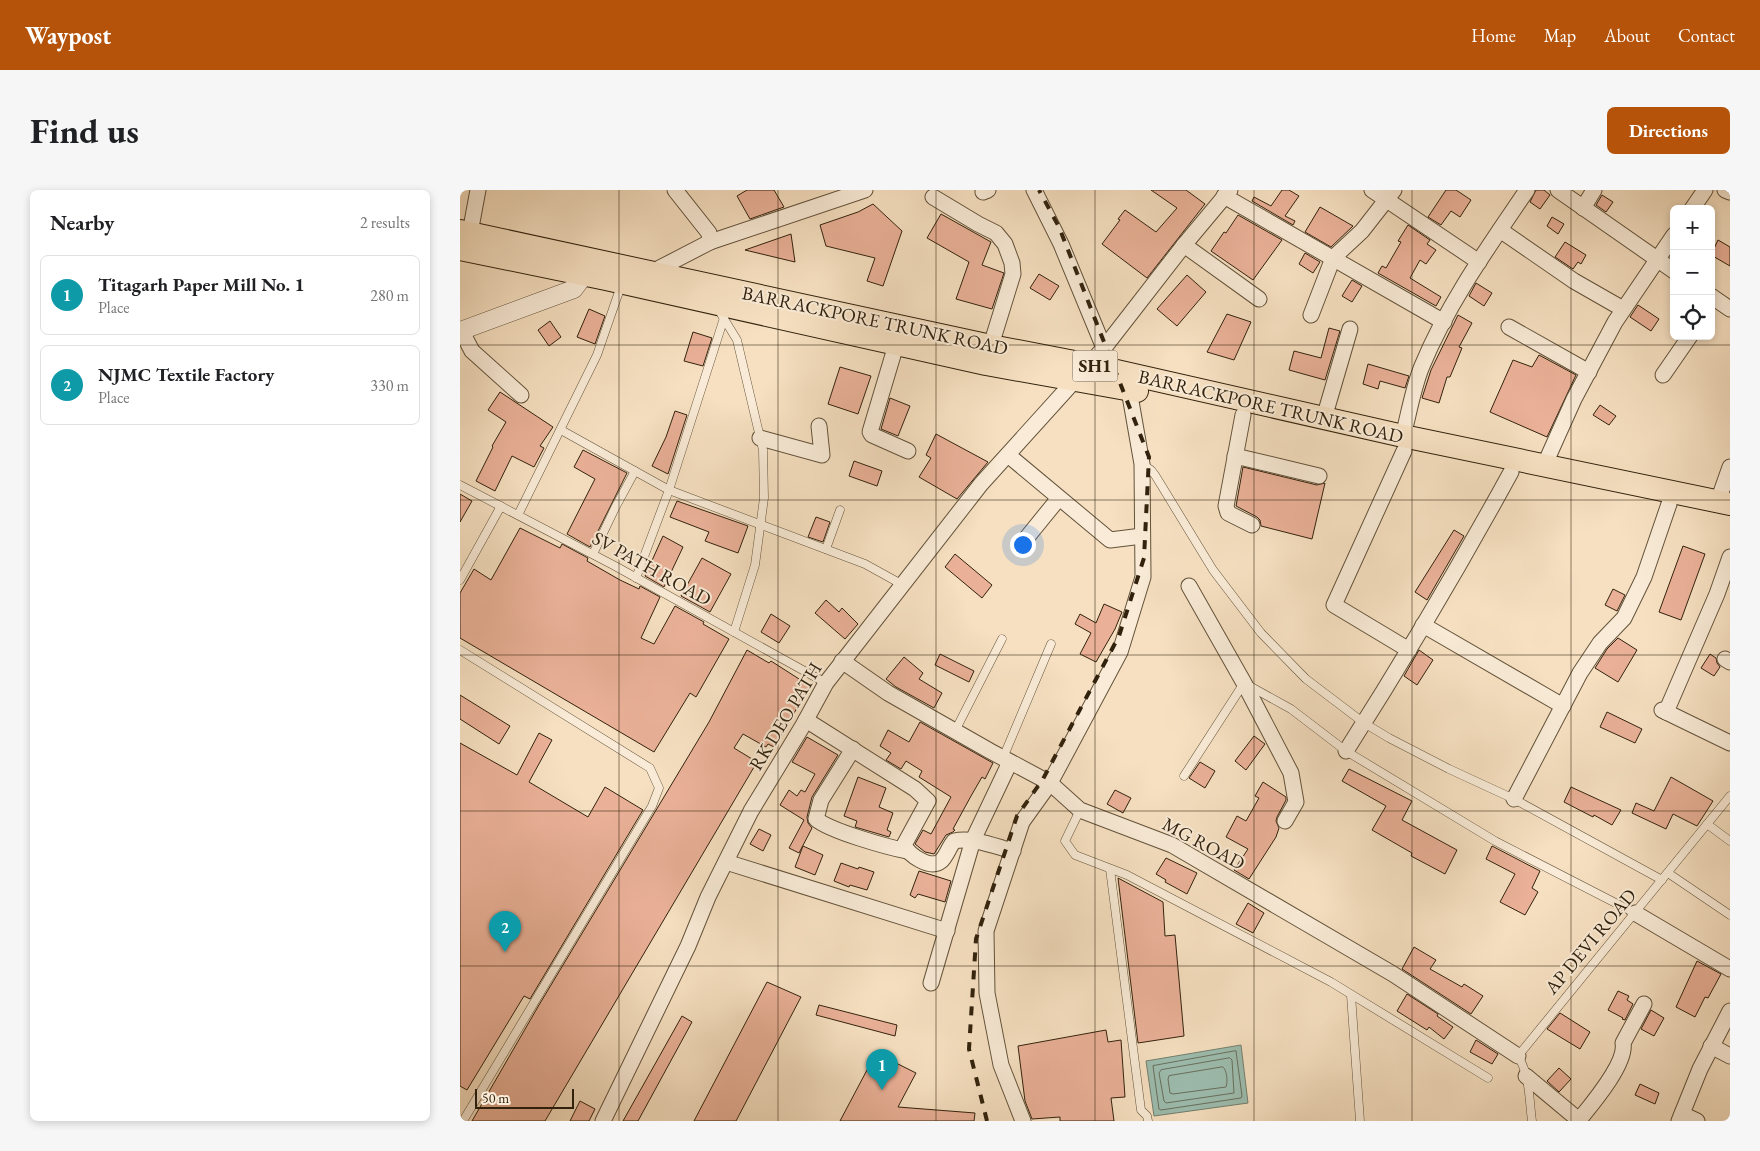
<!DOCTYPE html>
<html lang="en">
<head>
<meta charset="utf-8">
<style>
  body { margin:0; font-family:"EB Garamond",serif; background:#f6f6f6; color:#202124 }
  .controls { position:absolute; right:15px; top:15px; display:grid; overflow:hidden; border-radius:8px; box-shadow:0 2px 8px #0003 }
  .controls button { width:45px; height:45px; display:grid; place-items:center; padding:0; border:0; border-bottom:1px solid #e0e0e0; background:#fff; color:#202124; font:25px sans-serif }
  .scale { position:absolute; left:15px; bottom:12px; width:99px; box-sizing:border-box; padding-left:5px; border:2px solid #32220d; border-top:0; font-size:14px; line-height:18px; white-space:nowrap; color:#32220d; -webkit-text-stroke:4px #f9ebd7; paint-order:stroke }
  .you { position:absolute; left:562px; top:354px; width:18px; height:18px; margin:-12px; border:4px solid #fff; border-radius:50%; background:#1a73e8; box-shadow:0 0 0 8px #1a73e833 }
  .badge { display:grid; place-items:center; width:32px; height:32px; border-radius:50%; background:#b45309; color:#fff; font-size:16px; font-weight:700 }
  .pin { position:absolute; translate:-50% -41px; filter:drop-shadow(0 1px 2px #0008) }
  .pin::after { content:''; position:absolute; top:26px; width:18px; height:15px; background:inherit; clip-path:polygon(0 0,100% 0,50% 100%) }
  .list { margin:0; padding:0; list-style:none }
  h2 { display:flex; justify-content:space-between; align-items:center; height:65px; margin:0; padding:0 20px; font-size:21px }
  h2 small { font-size:16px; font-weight:400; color:#757577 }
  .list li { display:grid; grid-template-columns:32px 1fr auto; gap:15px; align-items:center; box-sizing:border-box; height:80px; margin:0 10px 10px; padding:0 10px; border:1px solid #e0e0e0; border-radius:8px }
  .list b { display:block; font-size:19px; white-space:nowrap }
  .list p { margin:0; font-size:16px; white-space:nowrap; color:#757577 }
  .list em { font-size:16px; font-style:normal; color:#757577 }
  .icon { flex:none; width:28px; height:28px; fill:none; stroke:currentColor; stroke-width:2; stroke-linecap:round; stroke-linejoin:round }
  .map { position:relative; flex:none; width:1270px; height:931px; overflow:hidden; border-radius:8px }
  header { display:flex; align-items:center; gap:30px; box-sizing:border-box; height:70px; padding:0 25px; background:#b45309; color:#fff }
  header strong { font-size:24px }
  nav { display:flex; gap:28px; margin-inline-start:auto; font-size:18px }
  .intro { display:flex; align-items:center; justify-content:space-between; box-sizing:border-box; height:120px; padding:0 30px }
  h1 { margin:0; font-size:35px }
  .button { padding:12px 22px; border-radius:8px; background:#b45309; color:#fff; font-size:18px; font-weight:700 }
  main { display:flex; gap:30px; padding:0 30px }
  aside { flex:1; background:#fff; border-radius:8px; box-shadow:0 2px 8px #0003 }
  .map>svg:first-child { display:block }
</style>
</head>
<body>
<header>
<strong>Waypost</strong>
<nav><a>Home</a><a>Map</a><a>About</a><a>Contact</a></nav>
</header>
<div class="intro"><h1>Find us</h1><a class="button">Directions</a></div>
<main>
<aside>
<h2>Nearby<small>2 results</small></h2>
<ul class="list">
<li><span class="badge" style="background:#0f9aa8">1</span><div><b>Titagarh Paper Mill No. 1</b><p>Place</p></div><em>280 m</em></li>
<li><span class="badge" style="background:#0f9aa8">2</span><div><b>NJMC Textile Factory</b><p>Place</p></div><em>330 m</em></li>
</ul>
</aside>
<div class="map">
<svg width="1270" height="931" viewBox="0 0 1270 931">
  <rect width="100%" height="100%" fill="#f6e0c1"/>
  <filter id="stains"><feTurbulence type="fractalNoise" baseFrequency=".004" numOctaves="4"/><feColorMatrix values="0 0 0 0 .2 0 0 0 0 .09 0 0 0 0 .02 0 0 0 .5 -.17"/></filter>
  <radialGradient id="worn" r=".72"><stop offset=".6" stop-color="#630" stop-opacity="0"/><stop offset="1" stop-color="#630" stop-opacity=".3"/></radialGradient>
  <polygon fill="#9dbdaf" stroke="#727f6e" points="781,855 788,913 694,926 686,871"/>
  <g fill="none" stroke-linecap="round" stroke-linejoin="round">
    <g stroke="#68705e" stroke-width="1">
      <polygon points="776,861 782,906 781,908 701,920 699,919 693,876"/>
      <polygon points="770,868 772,870 774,903 706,913 704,911 699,883 701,880"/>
      <path d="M763,877C767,880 768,892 766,897L713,904L710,903L708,889L709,886Z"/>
    </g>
  </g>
  <g fill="#eab198" stroke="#32220d">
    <polygon points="287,0 314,0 324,17 290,29 277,6"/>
    <polygon points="691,0 726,0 745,14 687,88 642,54 660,30 658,29 665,20 696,42 717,18"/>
    <polygon points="822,0 829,0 839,6 825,26 835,31 833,35 792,11 794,7 811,16"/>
    <polygon points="986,0 996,0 1011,10 1000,27 991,21 981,35 968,27"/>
    <polygon points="1076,0 1084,0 1090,5 1080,19 1070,12"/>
    <polygon points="1142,5 1153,12 1146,22 1136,15"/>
    <polygon points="413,14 442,41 423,96 407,91 415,68 366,56 360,35 398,22"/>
    <polygon points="860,17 893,36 871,57 845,42"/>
    <polygon points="481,24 531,52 522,75 544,83 532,119 496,109 509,72 467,48"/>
    <polygon points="778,25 822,50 793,90 751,61 764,42 766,43"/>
    <polygon points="1092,27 1104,34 1098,44 1087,36"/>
    <polygon points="948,35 970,50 967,54 976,60 966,74 960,70 950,88 981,107 976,116 918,83 922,76 926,78 941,52 938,51"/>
    <polygon points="331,44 335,72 285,60"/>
    <polygon points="1258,50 1270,57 1270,76 1251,65"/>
    <polygon points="1105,52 1126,65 1121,74 1118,72 1113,79 1095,67"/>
    <polygon points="845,63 860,72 853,83 839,74"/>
    <polygon points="579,84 599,96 590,110 570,98"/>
    <polygon points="727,85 746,102 717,136 697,119"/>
    <polygon points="892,90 902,96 892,112 882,106"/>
    <polygon points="1016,93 1032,103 1024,116 1009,106"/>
    <polygon points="1178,115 1199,129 1191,141 1170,127"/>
    <polygon points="129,119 145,126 135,154 117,147"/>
    <polygon points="767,124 791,132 774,170 747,162"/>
    <polygon points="998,125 1012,133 999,157 1002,158 990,187 987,187 979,213 962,208 971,180"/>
    <polygon points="90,131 101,147 89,156 78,140"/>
    <polygon points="869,138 880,141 865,190 829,180 834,161 861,168"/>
    <polygon points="233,142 252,148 243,176 224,171"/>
    <polygon points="1079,165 1116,185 1087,247 1030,222 1053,170 1072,177"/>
    <polygon points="908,174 949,186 945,198 920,191 918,199 903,194"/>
    <polygon points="380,177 411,186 398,224 368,214"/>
    <polygon points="40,202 93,237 80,256 84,258 74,277 52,266 35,301 16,291 33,257 32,256 46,232 28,220"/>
    <polygon points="430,208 450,216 438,246 421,239"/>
    <polygon points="1140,215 1156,226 1149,235 1133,225"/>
    <polygon points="215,221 227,225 208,284 192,276 206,247"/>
    <polygon points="476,244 528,272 497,309 459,287 471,268 466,265"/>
    <polygon points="123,260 167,283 130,357 107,344 135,289 114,277"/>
    <polygon points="394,271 422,281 417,296 389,286"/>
    <polygon points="783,277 857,295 865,293 852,349 801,336 800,330 797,327 776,316"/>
    <polygon points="0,304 12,311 0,332"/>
    <polygon points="217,311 288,336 278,363 245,351 249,342 210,327"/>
    <polygon points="356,327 370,332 363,352 348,347"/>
    <polygon points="60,338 100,358 102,354 128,368 127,371 160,390 179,399 180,396 200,407 181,448 194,454 215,416 244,432 243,434 269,449 236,507 230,503 194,562 0,448 0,403 14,379 31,390"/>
    <polygon points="994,340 1004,346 967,410 955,402"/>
    <polygon points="203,346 223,357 204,397 185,386"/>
    <polygon points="1223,356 1245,364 1221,430 1199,422"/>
    <polygon points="495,364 532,395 522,408 485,377"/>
    <polygon points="242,368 271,384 250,422 221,406"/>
    <polygon points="1153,399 1165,405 1157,421 1145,415"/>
    <polygon points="366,410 379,422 382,418 398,434 385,449 355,423"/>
    <polygon points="644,414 662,422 655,439 636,472 620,464 631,443 615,434 620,424 636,433"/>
    <polygon points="311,424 330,436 319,453 301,442"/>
    <polygon points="1158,448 1177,460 1158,492 1135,478 1147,459"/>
    <polygon points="287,460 309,473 311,471 350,496 314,557 308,554 306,557 283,544 274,558 297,572 85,931 12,931 79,815 249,532"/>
    <polygon points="959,460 973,470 957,495 944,486"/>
    <polygon points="480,464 514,481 509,492 475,475"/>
    <polygon points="1250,464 1256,468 1257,473 1260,477 1254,486 1241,478"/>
    <polygon points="444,467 463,483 459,489 482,503 474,518 436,497 426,489"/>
    <polygon points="0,505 50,536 39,554 0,529"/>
    <polygon points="1147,522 1182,539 1175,553 1140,537"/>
    <polygon points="460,532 533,573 525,589 522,587 511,606 493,639 495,640 493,642 486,645 474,664 465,662 455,654 463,640 471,644 491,607 459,587 462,581 446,571 441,579 426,570 431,563 420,556 428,540 449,552"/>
    <polygon points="79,543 92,550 69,592 128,627 145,597 183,620 70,809 64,806 7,900 0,896 0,553 57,585"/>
    <polygon points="794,546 805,554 786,580 775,571"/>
    <polygon points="347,547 378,565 352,607 347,627 348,633 352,638 339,663 329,658 344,630 320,615 329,600 337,606 341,600 345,602 355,584 332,572"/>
    <polygon points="740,572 755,581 745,598 729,588"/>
    <polygon points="889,579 952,611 942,630 997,660 985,684 951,666 952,663 912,640 926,616 882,591"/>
    <polygon points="398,587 426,598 419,617 433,623 427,640 431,642 429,647 395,637 397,631 384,626"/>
    <polygon points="1211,587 1253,611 1237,636 1213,624 1206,639 1172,623 1176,613 1194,621"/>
    <polygon points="803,592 826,607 826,610 817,627 816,631 819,638 816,647 789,689 774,680 788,659 766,647 777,626 786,631 799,608 795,606"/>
    <polygon points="1111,597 1161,620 1152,635 1134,625 1133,627 1104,612"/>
    <polygon points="655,600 671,608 663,623 647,614"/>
    <polygon points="299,639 311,645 303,661 290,654"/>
    <polygon points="343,656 363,665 355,685 335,677"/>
    <polygon points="1032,656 1080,681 1072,698 1078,702 1065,725 1040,712 1055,684 1026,669"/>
    <polygon points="706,668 737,683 727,704 705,692 706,690 696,684"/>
    <polygon points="381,673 398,679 399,677 414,682 407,700 390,695 389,697 374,691"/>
    <polygon points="459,681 491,691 485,712 458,704 455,708 450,705"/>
    <polygon points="658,688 703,712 705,746 715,745 724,846 678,853"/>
    <polygon points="788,713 804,723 793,743 776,734"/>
    <polygon points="954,757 976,770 970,779 1002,797 1004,794 1023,806 1011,824 942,779"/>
    <polygon points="1237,771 1261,784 1248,808 1245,807 1235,827 1216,817"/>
    <polygon points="307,792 341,807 276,931 234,931"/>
    <polygon points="1158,801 1169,806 1167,810 1173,814 1165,830 1162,829 1163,828 1148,820"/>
    <polygon points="947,804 978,824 977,826 993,837 984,849 969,837 967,840 937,821"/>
    <polygon points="359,815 437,835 435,846 356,825"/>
    <polygon points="1191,820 1204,828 1194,846 1181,839"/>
    <polygon points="1100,823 1130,842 1120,859 1087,839"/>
    <polygon points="222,826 232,832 178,931 163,931"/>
    <polygon points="646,840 648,852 661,850 665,907 651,908 654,931 600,931 600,927 572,929 565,911 558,856"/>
    <polygon points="1016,850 1038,864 1032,874 1010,862"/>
    <polygon points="416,863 456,883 438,917 515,923 514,931 380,931"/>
    <polygon points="1099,878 1111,889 1099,902 1087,891"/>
    <polygon points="1180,894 1199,903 1195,914 1175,905"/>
    <polygon points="120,911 135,919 129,931 110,931"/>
  </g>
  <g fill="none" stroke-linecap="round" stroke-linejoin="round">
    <g stroke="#63523a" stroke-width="9">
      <g id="service">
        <polyline points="258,119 277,150 303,260 304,308 295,375 274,442"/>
        <polyline points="101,240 209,300 405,374 443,395"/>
        <polyline points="682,274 691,280 695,285 753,380 801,443 846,489 904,533 929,548 989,579 1054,609 1202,690"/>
        <polyline points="0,295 155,376 366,493"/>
        <polyline points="58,325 137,165 162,93"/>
        <polyline points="366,359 380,320"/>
        <polyline points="133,364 155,318 175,281"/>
        <polyline points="176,388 209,300 264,128"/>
        <polyline points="0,390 41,316"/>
        <polyline points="0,460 190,578 199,598 192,616 3,931"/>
        <polyline points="495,541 542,449"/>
        <polyline points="543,568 591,454"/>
        <polyline points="724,586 784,493 831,519 886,561 1035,651 1175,723"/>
        <polyline points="620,620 605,651 615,665 667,685 871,792 1028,888"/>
        <polyline points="1247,634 1270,651"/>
        <polyline points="650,679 681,920 687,926 688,931"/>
        <polyline points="1208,683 1270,725"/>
        <polyline points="891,805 900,931"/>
        <path d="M1072,931C1069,909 1070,885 1058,866L1270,606"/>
      </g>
    </g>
    <g stroke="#63523a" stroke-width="17">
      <g id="minor">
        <polyline points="574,0 601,54 644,158"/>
        <polyline points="912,0 1019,72"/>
        <polyline points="1098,0 1214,81"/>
        <polyline points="1265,0 1270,2"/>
        <polyline points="523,2 528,0"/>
        <polyline points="764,6 984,132"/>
        <polyline points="473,7 518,34 536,43 545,54 552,73 553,84 528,165"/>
        <polyline points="1123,18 1134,0"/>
        <polyline points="1232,19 1245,0"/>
        <polyline points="1040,40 1114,91 1163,119"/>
        <polyline points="10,43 18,0"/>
        <polyline points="250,52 405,0"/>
        <polyline points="724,55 799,109"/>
        <polyline points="192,82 250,52 249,43 215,0"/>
        <polyline points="1251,106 1270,119"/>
        <polyline points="851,125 873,68 902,41 934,0"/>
        <polyline points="1049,137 1129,182"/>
        <polyline points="1,140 12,161 61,205"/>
        <polyline points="436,155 410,242 412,245 448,261"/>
        <polyline points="1203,185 1230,146"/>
        <polyline points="783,225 766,316 768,323 792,335"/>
        <polyline points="864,228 890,139"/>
        <path d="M943,246C949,223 953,198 962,176C988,113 1029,56 1067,0"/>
        <polyline points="300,248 362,265 359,236"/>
        <polyline points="944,261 874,415 949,460"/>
        <polyline points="548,265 650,350 682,346"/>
        <polyline points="775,266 859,286"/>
        <polyline points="1084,276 1114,209 1155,132 1214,45"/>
        <polyline points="1258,311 1270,277"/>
        <polyline points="560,356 599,308"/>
        <polyline points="729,396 784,493 831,583 836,612 825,631"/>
        <polyline points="963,435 1103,516"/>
        <polyline points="1265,469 1270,472"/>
        <polyline points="382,471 428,503 530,561 590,593 620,620 712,655 933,784 1058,866"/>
        <polyline points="1202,520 1270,553"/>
        <polyline points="1206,522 1257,404 1270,367"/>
        <path d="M346,530L455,599L468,611L444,655C449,665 470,680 481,671C486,667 489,657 494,651C513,647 534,656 553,661"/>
        <path d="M393,559L361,610L356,629C370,641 427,657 447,661"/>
        <path d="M886,561C944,470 999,377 1051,282"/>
        <polyline points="1054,609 1120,483 1140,453 1164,428 1184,387 1209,314"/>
        <polyline points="266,672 487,741"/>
        <polyline points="1175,723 1270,779"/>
        <polyline points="471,793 513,650 550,572"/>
        <polyline points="1251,856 1270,866"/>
        <polyline points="1066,886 1120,931"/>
        <polyline points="1222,924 1237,931"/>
        <path d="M1119,930C1132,914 1167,873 1163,853L1184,814"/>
        <polyline points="143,931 228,756 248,707 291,621 342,537 366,493 521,294 644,158 724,55 770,0"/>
        <polyline points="563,931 541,875 527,803 526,741 562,632 590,593 660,462 683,387 682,274 669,200"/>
        <polyline points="1219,931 1240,879 1270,821"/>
      </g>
    </g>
    <g stroke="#63523a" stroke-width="19">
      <polyline id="tertiary" points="0,141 114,99 125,84"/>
    </g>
    <g stroke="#32220d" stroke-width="24">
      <g id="primary">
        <polyline points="0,41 531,156 630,175 943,246 1270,314"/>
        <polyline points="0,59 146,89 526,174 677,201"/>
      </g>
    </g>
    <use href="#service" stroke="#f9ebd7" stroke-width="8"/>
    <use href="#minor" stroke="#f9ebd7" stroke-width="15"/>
    <use href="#tertiary" stroke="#f9ebd7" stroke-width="18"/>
    <use href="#primary" stroke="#f6e0c1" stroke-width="22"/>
    <polyline stroke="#32220d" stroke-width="4" stroke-dasharray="9 9" stroke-linecap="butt" points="527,931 509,859 516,749 557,626 583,589 659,446 684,368 689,267 599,37 579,0"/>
  </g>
  <path fill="none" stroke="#32220d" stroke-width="1" stroke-opacity="0.55" d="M159,0V931M318,0V931M476,0V931M635,0V931M794,0V931M952,0V931M1111,0V931M0,155H1270M0,310H1270M0,465H1270M0,621H1270M0,776H1270"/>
  <g text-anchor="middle" stroke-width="4" stroke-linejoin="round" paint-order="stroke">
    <rect fill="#f9ebd7" stroke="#6e5e4a" stroke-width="1" x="612.5" y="160.5" width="45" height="31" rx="4"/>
    <g font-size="18" font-weight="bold" fill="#32220d">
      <text x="635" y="182">SH1</text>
    </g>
    <g font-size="19" fill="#32220d" stroke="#f9ebd7">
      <text transform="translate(415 130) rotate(12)" y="7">BARRACKPORE TRUNK ROAD</text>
      <text transform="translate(811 216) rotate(13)" y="7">BARRACKPORE TRUNK ROAD</text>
      <text transform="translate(192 378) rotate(29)" y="7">SV PATH ROAD</text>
      <text transform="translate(325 526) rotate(-59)" y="7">RK DEO PATH</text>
      <text transform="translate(744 653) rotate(28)" y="7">MG ROAD</text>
      <text transform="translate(1130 751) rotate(-50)" y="7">AP DEVI ROAD</text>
    </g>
  </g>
  <rect width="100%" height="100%" filter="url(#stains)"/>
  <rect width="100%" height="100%" fill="url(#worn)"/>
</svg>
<div class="controls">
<button>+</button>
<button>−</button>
<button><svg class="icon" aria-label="locate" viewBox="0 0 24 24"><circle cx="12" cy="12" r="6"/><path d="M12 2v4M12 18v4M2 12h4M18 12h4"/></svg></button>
</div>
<div class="scale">50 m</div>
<div class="you"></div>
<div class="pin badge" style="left:422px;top:900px;background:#0f9aa8">1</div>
<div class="pin badge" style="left:45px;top:762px;background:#0f9aa8">2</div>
</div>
</main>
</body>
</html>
